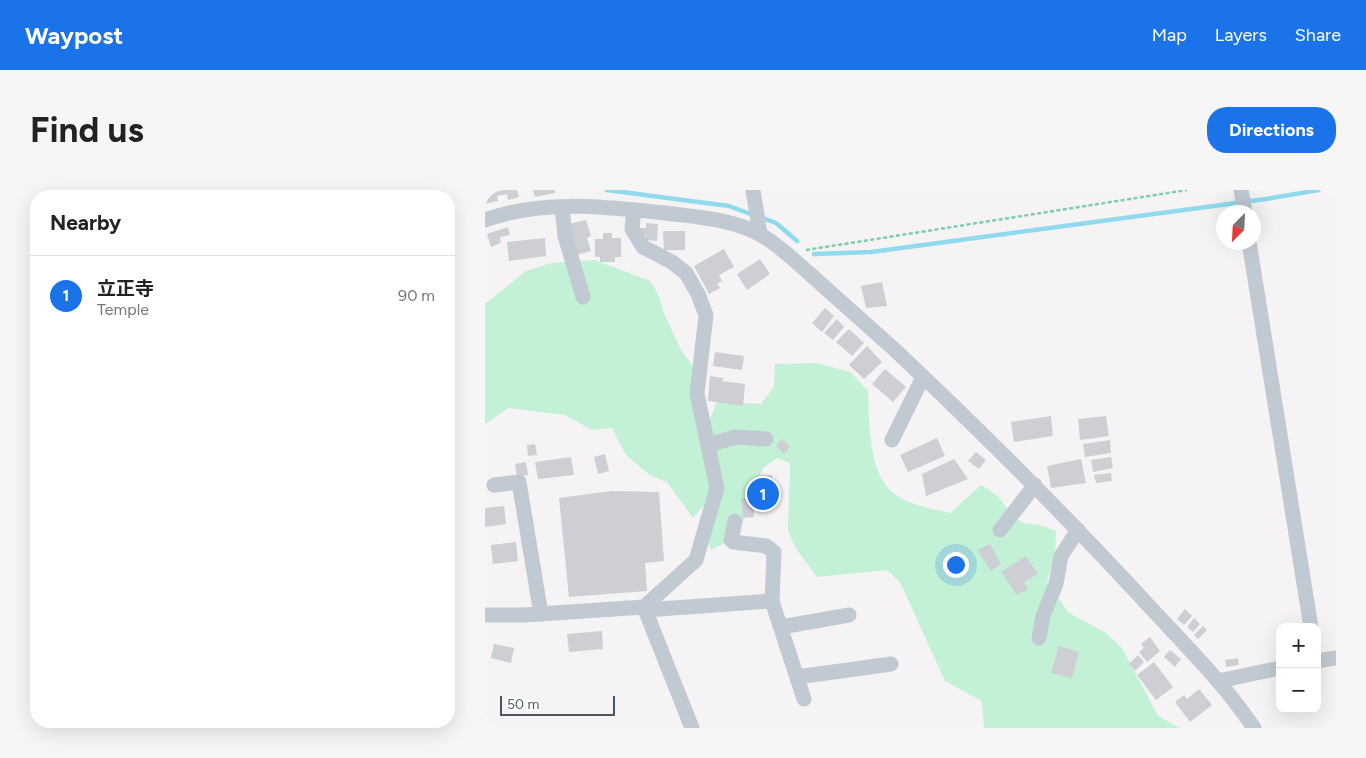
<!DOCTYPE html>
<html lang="en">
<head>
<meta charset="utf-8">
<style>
  body { margin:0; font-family:Figtree,"Noto Sans JP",sans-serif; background:#f6f6f6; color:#222 }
  .controls { position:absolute; right:15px; bottom:15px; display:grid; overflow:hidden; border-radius:10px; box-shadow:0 5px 20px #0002 }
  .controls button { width:45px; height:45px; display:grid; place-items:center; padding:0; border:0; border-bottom:1px solid #e0e0e0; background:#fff; color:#222; font:25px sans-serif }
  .compass { position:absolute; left:731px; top:15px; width:45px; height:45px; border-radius:50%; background:#fff; box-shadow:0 5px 20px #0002; rotate:204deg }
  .scale { position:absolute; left:15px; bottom:12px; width:115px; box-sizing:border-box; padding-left:5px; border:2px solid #4a5661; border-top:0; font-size:14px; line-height:18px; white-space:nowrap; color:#4a5661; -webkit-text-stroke:4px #fff; paint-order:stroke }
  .you { position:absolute; left:470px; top:374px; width:18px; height:18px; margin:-12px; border:4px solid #fff; border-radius:50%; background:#1a73e8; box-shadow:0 0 0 8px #1a73e833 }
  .badge { display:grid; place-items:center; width:32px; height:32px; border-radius:50%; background:#1a73e8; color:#fff; font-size:16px; font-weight:700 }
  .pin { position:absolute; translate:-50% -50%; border:2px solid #fff; box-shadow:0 1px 5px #0006 }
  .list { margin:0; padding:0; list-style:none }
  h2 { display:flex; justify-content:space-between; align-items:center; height:65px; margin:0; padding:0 20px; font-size:21px }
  h2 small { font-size:16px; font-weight:400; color:#767676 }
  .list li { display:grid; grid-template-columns:32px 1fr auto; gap:15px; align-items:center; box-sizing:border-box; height:80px; padding:0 20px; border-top:1px solid #e0e0e0 }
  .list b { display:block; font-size:19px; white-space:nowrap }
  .list p { margin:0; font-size:16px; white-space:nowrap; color:#767676 }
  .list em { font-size:16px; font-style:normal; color:#767676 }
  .map { position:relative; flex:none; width:851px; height:538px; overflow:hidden; border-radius:20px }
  header { display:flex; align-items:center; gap:30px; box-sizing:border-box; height:70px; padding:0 25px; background:#1a73e8; color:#fff }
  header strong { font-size:24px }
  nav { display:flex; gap:28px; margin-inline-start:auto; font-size:18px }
  .intro { display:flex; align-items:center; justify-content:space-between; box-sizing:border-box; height:120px; padding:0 30px }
  h1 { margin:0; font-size:35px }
  .button { padding:12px 22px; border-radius:20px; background:#1a73e8; color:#fff; font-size:18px; font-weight:700 }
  main { display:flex; gap:30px; padding:0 30px }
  aside { flex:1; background:#fff; border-radius:20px; box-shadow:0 5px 20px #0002 }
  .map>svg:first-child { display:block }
</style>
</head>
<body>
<header>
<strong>Waypost</strong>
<nav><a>Map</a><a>Layers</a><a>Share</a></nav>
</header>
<div class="intro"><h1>Find us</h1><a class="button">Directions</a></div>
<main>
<aside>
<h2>Nearby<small></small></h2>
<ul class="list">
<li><span class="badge">1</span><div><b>立正寺</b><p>Temple</p></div><em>90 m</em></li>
</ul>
</aside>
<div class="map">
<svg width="851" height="538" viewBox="0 0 851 538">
  <rect width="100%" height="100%" fill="#f5f3f3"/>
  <path fill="#c3f1d5" d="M110,70L165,91L173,104L180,126L196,160L209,178L220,241L232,212L276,214L289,197L290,174L332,173L365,182L383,201C384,230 383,287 411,305C428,316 447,319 465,323L496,295L513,306L527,326L538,333L555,335L571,341L570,363L562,392L584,423L621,443L637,458L673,526L695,538H499L497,511L460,491L415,392L402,380L332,387L312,360L303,341L305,273L292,268L278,278L268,300L259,330L249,348L226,360L217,328L226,307L208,328L182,292L166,286L141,265L127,238L107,240L80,225L23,218L0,234V114L41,81L66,73Z"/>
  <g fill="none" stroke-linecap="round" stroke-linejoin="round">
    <g stroke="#90daee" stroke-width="4.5">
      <polyline points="122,0 244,16 268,25"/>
      <polyline points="275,27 291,33 312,51"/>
      <polyline points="329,64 386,62 781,9 834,0"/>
    </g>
  </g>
  <g fill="#cdcfd5">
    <polygon points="11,0 32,0 34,7 23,10 22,4 12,6 13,11 0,14 0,3"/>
    <polygon points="48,0 70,0 70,3 50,7"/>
    <polygon points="101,30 106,46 102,48 106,61 91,65 84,34"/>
    <polygon points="161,33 173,34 172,51 161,50 161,45 155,44 155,38 161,38"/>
    <polygon points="23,37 25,45 15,47 16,53 6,57 2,44"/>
    <polygon points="178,41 200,41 200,60 179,60"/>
    <polygon points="118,43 127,43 127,48 136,48 136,67 130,67 130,72 115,72 115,67 110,67 110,49 118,49"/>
    <polygon points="60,48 61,66 24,71 22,52"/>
    <polygon points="239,59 249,77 234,85 237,91 232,94 235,98 224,104 209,76"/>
    <polygon points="275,69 285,84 262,100 252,84"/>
    <polygon points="397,92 402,116 381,118 376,96"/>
    <polygon points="340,118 349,126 337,142 327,133"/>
    <polygon points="352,129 359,137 348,150 339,143"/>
    <polygon points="364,139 379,153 367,166 351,152"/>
    <polygon points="382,156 397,172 379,189 364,175"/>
    <polygon points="230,162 259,166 257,180 228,176"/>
    <polygon points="400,179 421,197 408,212 387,194"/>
    <polygon points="225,186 239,188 237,191 260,194 258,216 223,211"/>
    <polygon points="566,226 568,246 529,252 526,232"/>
    <polygon points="621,226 624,246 595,250 593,229"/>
    <polygon points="452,248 460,266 423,282 415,265"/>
    <polygon points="297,249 305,256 299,264 291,256"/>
    <polygon points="625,250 626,263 600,267 598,254"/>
    <polygon points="50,254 52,265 43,266 42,255"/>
    <polygon points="491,262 501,270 494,279 483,271"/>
    <polygon points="120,264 124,281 113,284 109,267"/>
    <polygon points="86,267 89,285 53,289 50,272"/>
    <polygon points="626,267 628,278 608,282 606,270"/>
    <polygon points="469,269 483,289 441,306 437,284"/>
    <polygon points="596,269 601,293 566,298 562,276"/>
    <polygon points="41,272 43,285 32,287 30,274"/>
    <polygon points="626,283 627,291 611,293 609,285"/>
    <polygon points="287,285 290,313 274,314 275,319 269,319 269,327 258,328 256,309 267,308 266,300 272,299 271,286"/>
    <polygon points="126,301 174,302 179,371 160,373 162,401 84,407 74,308"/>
    <polygon points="19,316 21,334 0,337 0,318"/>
    <polygon points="31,352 33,371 8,374 6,355"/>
    <polygon points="505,354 516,374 506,381 492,360"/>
    <polygon points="541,366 553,384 539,392 543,399 532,405 516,382"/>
    <polygon points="700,419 707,426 699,435 692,429"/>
    <polygon points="709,428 715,434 708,442 702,437"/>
    <polygon points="718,436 722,440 713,449 709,445"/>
    <polygon points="117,441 118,459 84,462 82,444"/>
    <polygon points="665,447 675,461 662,472 654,462 659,458 656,454"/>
    <polygon points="9,454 29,458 26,473 6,468"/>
    <polygon points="574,456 594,462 587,488 566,483"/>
    <polygon points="685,460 696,469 690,477 679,467"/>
    <polygon points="653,465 659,472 650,481 644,474"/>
    <polygon points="753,468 754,475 741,477 740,470"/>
    <polygon points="669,472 688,497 671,510 652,485"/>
    <polygon points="714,499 727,515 705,532 690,512 699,505 702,509"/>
  </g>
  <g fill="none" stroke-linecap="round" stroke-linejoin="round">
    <polyline stroke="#7ad0a6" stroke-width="2.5" stroke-dasharray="4 2.5" stroke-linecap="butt" points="321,60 702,0"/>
    <g stroke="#c1cad2" stroke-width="15">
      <polyline points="268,0 275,44"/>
      <polyline points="756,0 760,22"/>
      <polyline points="77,17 80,46 98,107"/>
      <path d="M0,30C57,9 121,17 180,23C212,27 248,29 276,45C294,55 310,71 326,85C354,110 382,135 410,160C494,239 575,320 653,404C693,448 736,489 769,538"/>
      <polyline points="764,52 826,437"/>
      <polyline points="407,250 438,187"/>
      <polyline points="223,255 251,247 281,249"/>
      <polyline points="9,295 34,292 56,424"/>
      <polyline points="250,331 246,350 248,352 281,356 289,362 287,411"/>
      <polyline points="515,340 550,295"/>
      <polyline points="159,417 207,538"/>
      <polyline points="160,420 287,411 319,509"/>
      <polyline points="0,425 39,425 159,417 211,370 232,298 212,204 221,125 213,104 201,83 187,72 158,57 147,39 149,20"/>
      <polyline points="296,437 364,425"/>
      <polyline points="554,448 558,426 571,394 576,366 593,340"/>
      <polyline points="832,471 851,468"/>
      <polyline points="312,487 406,474"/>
      <polyline points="733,491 795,478"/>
    </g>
  </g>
</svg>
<div class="controls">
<button>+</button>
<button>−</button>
</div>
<svg class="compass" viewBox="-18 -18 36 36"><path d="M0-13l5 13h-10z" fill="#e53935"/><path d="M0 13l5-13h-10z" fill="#767676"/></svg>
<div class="scale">50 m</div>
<div class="you"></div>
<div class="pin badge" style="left:278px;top:304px">1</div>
</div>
</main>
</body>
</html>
